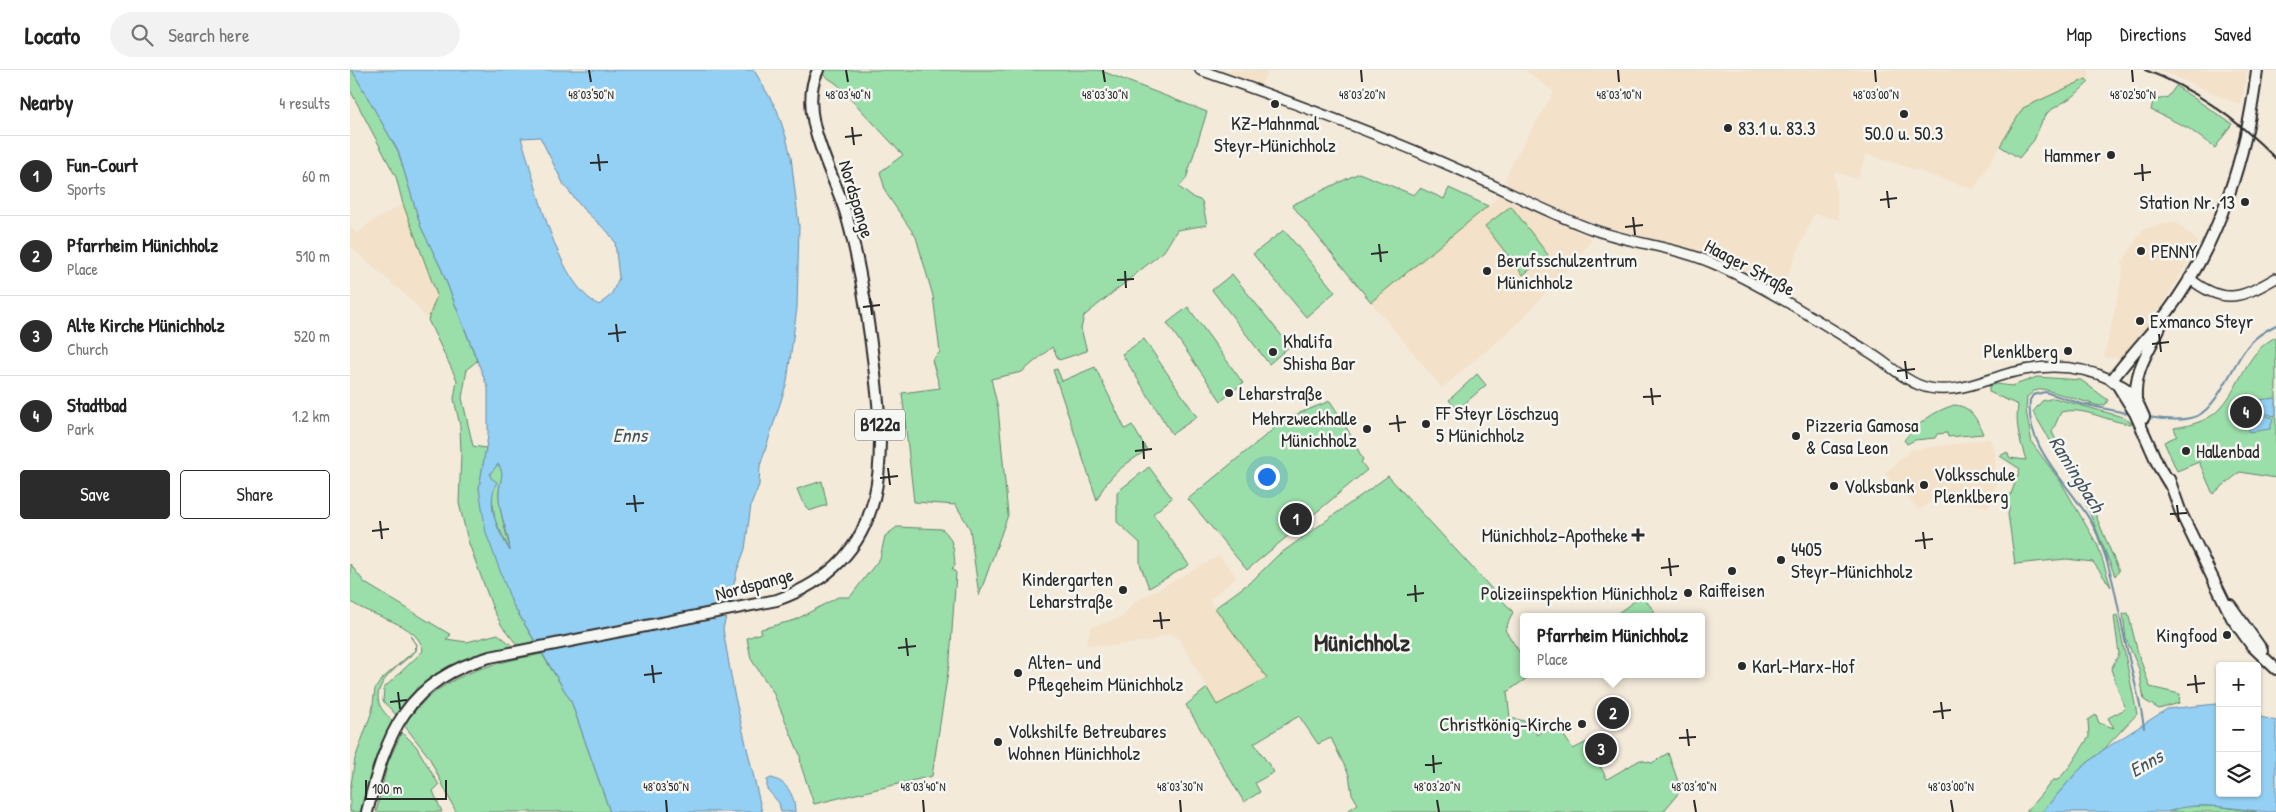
<!DOCTYPE html>
<html lang="en">
<head>
<meta charset="utf-8">
<style>
  body { margin:0; font-family:"Patrick Hand",sans-serif; background:#f2f2f2; color:#222 }
  .controls { position:absolute; right:15px; bottom:15px; display:grid; overflow:hidden; border-radius:5px; box-shadow:0 1px 4px #0004 }
  .controls button { width:45px; height:45px; display:grid; place-items:center; padding:0; border:0; border-bottom:1px solid #e0e0e0; background:#fff; color:#222; font:25px sans-serif }
  .scale { position:absolute; left:15px; bottom:12px; width:82px; box-sizing:border-box; padding-left:5px; border:2px solid #2b2b2b; border-top:0; font-size:14px; line-height:18px; white-space:nowrap; color:#2b2b2b; -webkit-text-stroke:4px #f6f6f2; paint-order:stroke }
  .you { position:absolute; left:916px; top:406px; width:18px; height:18px; margin:-12px; border:4px solid #fff; border-radius:50%; background:#1a73e8; box-shadow:0 0 0 8px #1a73e833 }
  .badge { display:grid; place-items:center; width:32px; height:32px; border-radius:50%; background:#2b2b2b; color:#fff; font-size:16px; font-weight:700 }
  .pin { position:absolute; translate:-50% -50%; border:2px solid #fff; box-shadow:0 1px 5px #0006 }
  .popup { position:absolute; left:1170px; top:543px; width:185px; height:65px; box-sizing:border-box; display:grid; place-content:center; border-radius:5px; background:#fff; filter:drop-shadow(0 1px 4px #0005); font-size:16px; white-space:nowrap; color:#767676 }
  .popup b { font-size:19px; color:#222 }
  .popup::after { content:''; position:absolute; left:50%; top:100%; margin-left:-10px; border:10px solid transparent; border-top-color:#fff }
  .list { margin:0; padding:0; list-style:none }
  h2 { display:flex; justify-content:space-between; align-items:center; height:65px; margin:0; padding:0 20px; font-size:21px }
  h2 small { font-size:16px; font-weight:400; color:#767676 }
  .list li { display:grid; grid-template-columns:32px 1fr auto; gap:15px; align-items:center; box-sizing:border-box; height:80px; padding:0 20px; border-top:1px solid #e0e0e0 }
  .list b { display:block; font-size:19px; white-space:nowrap }
  .list p { margin:0; font-size:16px; white-space:nowrap; color:#767676 }
  .list em { font-size:16px; font-style:normal; color:#767676 }
  .actions { display:flex; gap:10px; padding:15px 20px }
  .actions a { flex:1; padding:11px 0; border:1px solid #2b2b2b; border-radius:5px; text-align:center; font-size:18px; color:#2b2b2b }
  .actions .main { background:#2b2b2b; color:#fff }
  .icon { flex:none; width:28px; height:28px; fill:none; stroke:currentColor; stroke-width:2; stroke-linecap:round; stroke-linejoin:round }
  .map { position:relative; flex:none; width:1926px; height:742px; overflow:hidden }
  header { display:flex; align-items:center; gap:30px; box-sizing:border-box; height:70px; padding:0 25px; background:#fff; border-bottom:1px solid #e0e0e0 }
  header strong { font-size:24px }
  nav { display:flex; gap:28px; margin-inline-start:auto; font-size:18px }
  .search { width:350px; height:45px; background:#f2f2f2; display:flex; align-items:center; gap:12px; box-sizing:border-box; padding:0 18px; border-radius:28px; color:#767676; font-size:19px }
  main { display:flex }
  aside { flex:1; background:#fff }
  .map>svg:first-child { display:block }
</style>
</head>
<body>
<header>
<strong>Locato</strong>
<div class="search"><svg class="icon" aria-label="search" viewBox="0 0 24 24"><circle cx="10" cy="10" r="6"/><path d="M15 15l6 6"/></svg>Search here</div>
<nav><a>Map</a><a>Directions</a><a>Saved</a></nav>
</header>
<main>
<aside>
<h2>Nearby<small>4 results</small></h2>
<ul class="list">
<li><span class="badge">1</span><div><b>Fun-Court</b><p>Sports</p></div><em>60 m</em></li>
<li><span class="badge">2</span><div><b>Pfarrheim Münichholz</b><p>Place</p></div><em>510 m</em></li>
<li><span class="badge">3</span><div><b>Alte Kirche Münichholz</b><p>Church</p></div><em>520 m</em></li>
<li><span class="badge">4</span><div><b>Stadtbad</b><p>Park</p></div><em>1.2 km</em></li>
</ul>
<div class="actions"><a class="main">Save</a><a>Share</a></div>
</aside>
<div class="map">
<svg width="1926" height="742" viewBox="0 0 1926 742">
  <rect width="100%" height="100%" fill="#f4eada"/>
  <filter id="ink" filterUnits="userSpaceOnUse"><feTurbulence type="fractalNoise" baseFrequency=".02" numOctaves="2"/><feDisplacementMap in="SourceGraphic" scale="10" xChannelSelector="R" yChannelSelector="G"/><feConvolveMatrix kernelMatrix="1 2 1 2 8 2 1 2 1" color-interpolation-filters="sRGB"/></filter>
  <g filter="url(#ink)">
    <g fill="#f3e1c9">
      <polygon points="863,0 919,0 910,15"/>
      <polygon points="1175,0 1739,0 1739,9 1673,38 1624,119 1516,84 1508,109 1484,102 1489,150 1464,144 1429,224 1361,186 1335,177 1239,153 1157,115 1155,109 1165,88 1204,22"/>
      <polygon points="1810,0 1897,0 1891,35"/>
      <polygon points="1149,126 1243,169 1170,252 1092,318 1021,232"/>
      <polygon points="53,134 87,225 78,250 64,233 0,176 0,155 7,164 18,154"/>
      <polygon points="1826,152 1848,172 1812,237 1770,289 1754,287 1769,221 1773,200 1772,193 1793,159"/>
      <polygon points="1639,369 1645,380 1646,414 1639,437 1587,427 1569,440 1535,404 1561,380"/>
      <polygon points="869,486 887,507 859,530 917,608 867,635 829,569 820,563 800,571 760,576 736,574 741,557 771,548 785,532"/>
    </g>
    <g fill="#9adea9" stroke="#62846a">
      <polygon points="0,0 2,0 48,81 71,157 91,198 127,291 117,299 112,328 123,376 136,378 129,419 162,533 185,572 168,576 152,556 143,539 118,471 109,433 111,384 110,356 104,329 107,310 78,250 87,225 53,134 46,107 0,20"/>
      <polygon points="466,0 749,0 857,42 836,109 829,117 842,127 852,131 857,155 827,160 814,181 734,246 731,259 737,281 709,290 702,277 672,302 641,309 648,338 658,445 629,526 620,459 606,435 564,432 552,323 590,318 582,290 590,282 583,226 566,167 536,123 530,102 553,85 487,14"/>
      <polygon points="1736,9 1739,12 1725,25 1698,42 1692,51 1684,70 1669,88 1650,76 1673,38"/>
      <polygon points="1826,16 1882,54 1865,78 1838,58 1801,40 1803,31 1818,27"/>
      <polygon points="1009,103 1064,125 1070,118 1094,129 1099,118 1138,136 1021,232 942,135"/>
      <polygon points="1161,136 1198,185 1173,205 1135,156"/>
      <polygon points="934,160 985,222 956,247 903,184"/>
      <polygon points="882,204 940,276 919,294 862,220"/>
      <polygon points="838,237 893,313 871,331 817,253"/>
      <path d="M1926,267V408L1890,402L1863,424L1849,392L1827,401L1814,372L1827,366L1824,358C1837,356 1850,353 1861,346C1891,325 1891,284 1926,267Z"/>
      <polygon points="794,269 847,347 822,364 772,284"/>
      <path d="M745,297L775,359L782,355L797,380C775,394 757,406 747,430L703,300L707,299L712,311Z"/>
      <polygon points="1127,304 1136,315 1107,340 1099,330"/>
      <path d="M1687,307L1731,310L1758,330L1755,335L1749,336L1693,319L1684,321L1677,327L1676,340L1682,373L1711,412L1748,476L1761,517L1743,492L1716,489L1665,494L1658,444L1660,436L1657,435L1670,399L1650,386L1657,382L1660,388L1676,390C1670,371 1665,355 1668,335L1639,322V316L1646,314L1662,316Z"/>
      <path d="M1704,328L1773,347L1783,354C1758,353 1736,336 1711,342L1702,362L1721,399L1733,415L1769,501L1765,506L1732,424L1683,342L1692,331Z"/>
      <path d="M980,331C993,350 1004,371 1013,390L1011,392L1017,400L897,500L838,429L937,348Z"/>
      <path d="M1604,335C1621,336 1627,349 1633,364L1598,367L1597,363L1587,364L1585,368L1565,370L1557,374L1554,370C1569,353 1582,342 1604,335Z"/>
      <path d="M148,394C156,405 149,412 149,424C149,443 157,464 161,483L145,450L139,404Z"/>
      <polygon points="799,397 822,428 803,444 839,495 799,518 790,494 790,473 767,452 767,422"/>
      <polygon points="1038,406 1163,542 1155,560 1174,589 1174,604 1183,604 1157,622 1160,648 1180,652 1187,665 1204,651 1223,679 1237,672 1257,709 1290,690 1302,693 1318,683 1331,720 1313,742 996,742 1008,734 1002,724 999,705 981,668 968,674 949,646 904,673 924,702 905,713 910,722 894,732 836,635 857,618 867,635 917,608 865,538 903,510 927,486"/>
      <polygon points="472,411 477,435 459,441 452,431 447,419"/>
      <path d="M547,457L592,459C604,468 604,482 605,496L602,498L606,503L600,589L582,706L464,734L451,696L450,685L423,622L401,589L397,568L411,563V559L445,550L488,527H500L530,488L535,466Z"/>
      <path d="M0,494L15,513L101,565L96,569L117,572L148,564L164,577L121,589L47,646L33,631L34,618L73,581C70,553 19,547 0,531Z"/>
      <polygon points="1292,526 1305,542 1299,547 1262,547"/>
      <polygon points="1778,543 1788,583 1800,617 1830,624 1829,633 1809,639 1794,630 1789,599 1776,569 1773,544"/>
      <polygon points="1767,545 1787,644 1753,680 1728,701 1692,742 1676,742 1703,710 1708,710 1720,696 1739,667 1738,650 1746,645 1749,653 1764,658 1758,648 1775,639 1761,599 1769,584 1764,546"/>
      <path d="M60,566L67,574L66,581C53,593 22,612 29,633C31,640 38,646 43,652L28,684L13,742H0V721L5,689L22,641L25,619L32,609L65,580L66,575Z"/>
      <path d="M192,584L221,631L260,742H106L79,687L54,655C87,606 137,594 192,584Z"/>
      <polygon points="52,662 66,676 89,715 83,721 92,742 26,742 38,692"/>
      <polygon points="1832,736 1865,736 1907,742 1818,742"/>
    </g>
    <g fill="#94cff4" stroke="#6a8da4" fill-rule="evenodd">
      <path d="M2,0H404L427,40L436,67L441,87L449,156L447,238L437,312L410,396L409,415L401,435L395,479L387,501L373,559L384,623L412,742H260L221,631L162,533L136,463L129,418L138,366V318L91,198L71,157L48,81ZM190,67L214,115L233,139L258,162L265,172L269,208L261,225L249,235C205,212 187,114 171,68ZM148,394C156,405 149,411 149,423C148,443 159,462 160,481C148,462 135,434 147,412L141,408L140,404Z"/>
      <polygon points="1926,328 1926,344 1924,346 1907,341 1909,330"/>
      <polygon points="1906,343 1923,348 1920,359 1900,362 1896,353"/>
      <path d="M1866,634L1870,635V723H1907V646L1926,651V742C1890,742 1852,728 1818,742H1692L1728,701L1753,680L1817,639Z"/>
      <path d="M421,708C437,711 445,726 445,742H431L429,733L417,719V710Z"/>
    </g>
    <polygon fill="#f4eada" points="382,535 379,547 189,584 182,574"/>
    <g fill="none" stroke-linecap="round" stroke-linejoin="round">
      <g stroke="#6a8da4" stroke-width="2">
        <path d="M1781,344L1732,334L1695,322L1683,325L1680,330C1674,384 1730,421 1748,466C1765,508 1768,541 1778,584C1783,608 1791,632 1794,658"/>
        <path d="M1798,347C1813,349 1833,352 1847,346C1867,337 1881,299 1894,281C1902,269 1913,262 1926,255"/>
      </g>
      <g stroke="#2b2b2b" stroke-width="12">
        <g id="secondary">
          <path d="M850,0C936,30 1022,61 1105,98C1147,116 1188,138 1231,155C1276,174 1325,175 1369,196C1420,220 1470,252 1519,282C1536,292 1551,308 1569,315C1600,327 1631,311 1660,303C1694,294 1730,295 1762,310"/>
          <path d="M1839,208C1874,236 1891,228 1926,208"/>
        </g>
      </g>
      <g stroke="#2b2b2b" stroke-width="14">
        <g id="primary">
          <path d="M1767,314C1783,320 1788,333 1794,347"/>
          <path d="M1786,330C1784,296 1801,280 1813,250"/>
          <polyline points="1819,409 1831,443 1882,548 1902,576 1926,599"/>
          <path d="M1820,415L1809,397L1785,343L1767,314L1762,310C1779,287 1799,266 1817,243C1869,174 1897,85 1907,0"/>
          <polyline points="1880,535 1912,580"/>
          <path d="M17,742C36,664 56,610 140,587L427,530C545,488 536,384 522,281C516,235 509,189 496,144C483,100 446,44 468,0"/>
        </g>
      </g>
      <use href="#secondary" stroke="#f6f6f2" stroke-width="9"/>
      <use href="#primary" stroke="#f6f6f2" stroke-width="10"/>
      <path stroke="#2b2b2b" stroke-width="2" d="M1795,0C1846,19 1889,51 1926,89"/>
    </g>
  </g>
  <path fill="none" stroke="#2b2b2b" stroke-width="2" d="M239,0L241,12M496,0L498,12M753,0L755,12M1011,0L1012,12M1268,0L1269,12M1525,0L1526,12M1782,0L1783,12M502,57L504,75M495,67L512,65M248,84L250,101M240,93L258,92M1792,94L1793,111M1784,104L1801,102M1537,121L1539,138M1530,130L1547,128M1283,147L1285,165M1275,157L1293,155M1029,174L1031,192M1021,184L1038,182M775,201L776,218M767,210L784,209M520,228L522,245M513,237L530,235M266,254L268,272M258,264L276,262M1809,264L1811,282M1802,274L1819,272M1555,291L1557,309M1547,301L1565,299M1301,318L1303,335M1293,327L1311,326M1047,345L1049,362M1039,354L1056,352M793,371L794,389M785,381L802,379M538,398L540,415M530,408L548,406M284,425L286,442M276,434L294,433M1827,435L1829,452M1820,444L1837,443M30,451L32,469M22,461L39,459M1573,462L1575,479M1565,471L1583,469M1319,488L1321,506M1311,498L1329,496M1065,515L1066,532M1057,525L1074,523M810,542L812,559M803,551L820,550M556,568L558,586M548,578L566,576M302,595L304,613M294,605L312,603M1845,605L1847,623M1837,615L1855,613M48,622L50,639M40,632L57,630M1591,632L1593,649M1583,642L1601,640M1337,659L1339,676M1329,668L1346,667M1083,685L1084,703M1075,695L1092,693M316,730L317,742M573,730L574,742M830,730L831,742M1087,730L1089,742M1344,730L1346,742M1601,730L1603,742"/>
  <g fill="#2b2b2b" stroke="#f6f6f2" stroke-width="2">
    <circle cx="925" cy="34" r="5"/>
    <circle cx="1554" cy="44" r="5"/>
    <circle cx="1378" cy="58" r="5"/>
    <circle cx="1761" cy="85" r="5"/>
    <circle cx="1895" cy="132" r="5"/>
    <circle cx="1791" cy="181" r="5"/>
    <circle cx="1137" cy="201" r="5"/>
    <circle cx="1790" cy="251" r="5"/>
    <circle cx="1718" cy="281" r="5"/>
    <circle cx="923" cy="282" r="5"/>
    <circle cx="879" cy="323" r="5"/>
    <circle cx="1076" cy="354" r="5"/>
    <circle cx="1017" cy="359" r="5"/>
    <circle cx="1446" cy="366" r="5"/>
    <circle cx="1836" cy="381" r="5"/>
    <circle cx="1574" cy="415" r="5"/>
    <circle cx="1484" cy="416" r="5"/>
    <path d="M1285.5 457.5h5v5h5v5h-5v5h-5v-5h-5v-5h5z"/>
    <circle cx="1431" cy="490" r="5"/>
    <circle cx="1382" cy="501" r="5"/>
    <circle cx="773" cy="520" r="5"/>
    <circle cx="1338" cy="523" r="5"/>
    <circle cx="1877" cy="565" r="5"/>
    <circle cx="1392" cy="596" r="5"/>
    <circle cx="668" cy="603" r="5"/>
    <circle cx="1232" cy="654" r="5"/>
    <circle cx="648" cy="672" r="5"/>
  </g>
  <g text-anchor="middle" stroke-width="5" stroke-linejoin="round" paint-order="stroke">
    <rect fill="#f6f6f2" stroke="#686867" stroke-width="1" x="505" y="339.5" width="50" height="31" rx="4"/>
    <g font-size="18" font-weight="bold" fill="#2b2b2b">
      <text x="530" y="361">B122a</text>
    </g>
    <g font-size="19" fill="#2b2b2b" stroke="#f6f6f2" text-anchor="start">
      <text x="925" y="60" text-anchor="middle">KZ-Mahnmal<tspan x="925" dy="22">Steyr-Münichholz</tspan></text>
      <text x="1388" y="65">83.1 u. 83.3</text>
      <text x="1554" y="70" text-anchor="middle">50.0 u. 50.3</text>
      <text x="1751" y="92" text-anchor="end">Hammer</text>
      <text x="1885" y="139" text-anchor="end">Station Nr. 13</text>
      <text x="1801" y="188">PENNY</text>
      <text x="1147" y="197">Berufsschulzentrum<tspan x="1147" dy="22">Münichholz</tspan></text>
      <text x="1800" y="258">Exmanco Steyr</text>
      <text x="933" y="278">Khalifa<tspan x="933" dy="22">Shisha Bar</tspan></text>
      <text x="1708" y="288" text-anchor="end">Plenklberg</text>
      <text x="889" y="330">Leharstraße</text>
      <text x="1086" y="350">FF Steyr Löschzug<tspan x="1086" dy="22">5 Münichholz</tspan></text>
      <text x="1007" y="355" text-anchor="end">Mehrzweckhalle<tspan x="1007" dy="22">Münichholz</tspan></text>
      <text x="1456" y="362">Pizzeria Gamosa<tspan x="1456" dy="22">&amp; Casa Leon</tspan></text>
      <text x="1846" y="388">Hallenbad</text>
      <text x="1584" y="411">Volksschule<tspan x="1584" dy="22">Plenklberg</tspan></text>
      <text x="1494" y="423">Volksbank</text>
      <text x="1278" y="472" text-anchor="end">Münichholz-Apotheke</text>
      <text x="1441" y="486">4405<tspan x="1441" dy="22">Steyr-Münichholz</tspan></text>
      <text x="763" y="516" text-anchor="end">Kindergarten<tspan x="763" dy="22">Leharstraße</tspan></text>
      <text x="1382" y="527" text-anchor="middle">Raiffeisen</text>
      <text x="1328" y="530" text-anchor="end">Polizeiinspektion Münichholz</text>
      <text x="1867" y="572" text-anchor="end">Kingfood</text>
      <text x="678" y="599">Alten- und<tspan x="678" dy="22">Pflegeheim Münichholz</tspan></text>
      <text x="1402" y="603">Karl-Marx-Hof</text>
      <text x="1222" y="661" text-anchor="end">Christkönig-Kirche</text>
      <text x="658" y="668">Volkshilfe Betreubares<tspan x="658" dy="22">Wohnen Münichholz</tspan></text>
    </g>
    <g font-size="19" fill="#2b2b2b" stroke="#f6f6f2">
      <text transform="translate(507 129) rotate(73)" y="7">Nordspange</text>
      <text transform="translate(1400 197) rotate(28)" y="7">Haager Straße</text>
      <text transform="translate(404 514) rotate(-15)" y="7">Nordspange</text>
    </g>
    <g font-size="20" font-style="italic" fill="#45545d" stroke="#f6f6f2">
      <text x="280" y="372">Enns</text>
      <text transform="translate(1727 404) rotate(58)" y="7">Ramingbach</text>
      <text transform="translate(1796 693) rotate(-30)" y="7">Enns</text>
    </g>
    <g font-size="24" font-weight="bold" fill="#2b2b2b" stroke="#f6f6f2">
      <text x="1012" y="581">Münichholz</text>
    </g>
  </g>
  <g font-size="12" text-anchor="middle" fill="#2b2b2b" stroke="#f6f6f2" stroke-width="5" stroke-linejoin="round" paint-order="stroke">
    <text x="241" y="29">48°03'50"N</text>
    <text x="498" y="29">48°03'40"N</text>
    <text x="755" y="29">48°03'30"N</text>
    <text x="1012" y="29">48°03'20"N</text>
    <text x="1269" y="29">48°03'10"N</text>
    <text x="1526" y="29">48°03'00"N</text>
    <text x="1783" y="29">48°02'50"N</text>
    <text x="316" y="721">48°03'50"N</text>
    <text x="573" y="721">48°03'40"N</text>
    <text x="830" y="721">48°03'30"N</text>
    <text x="1087" y="721">48°03'20"N</text>
    <text x="1344" y="721">48°03'10"N</text>
    <text x="1601" y="721">48°03'00"N</text>
  </g>
</svg>
<div class="controls">
<button>+</button>
<button>−</button>
<button><svg class="icon" aria-label="layers" viewBox="0 0 24 24"><path d="M12 4l9 5-9 5-9-5zM3 14l9 5 9-5"/></svg></button>
</div>
<div class="scale">100 m</div>
<div class="you"></div>
<div class="pin badge" style="left:946px;top:449px">1</div>
<div class="pin badge" style="left:1263px;top:643px">2</div>
<div class="popup"><b>Pfarrheim Münichholz</b>Place</div>
<div class="pin badge" style="left:1251px;top:679px">3</div>
<div class="pin badge" style="left:1896px;top:342px">4</div>
</div>
</main>
</body>
</html>
